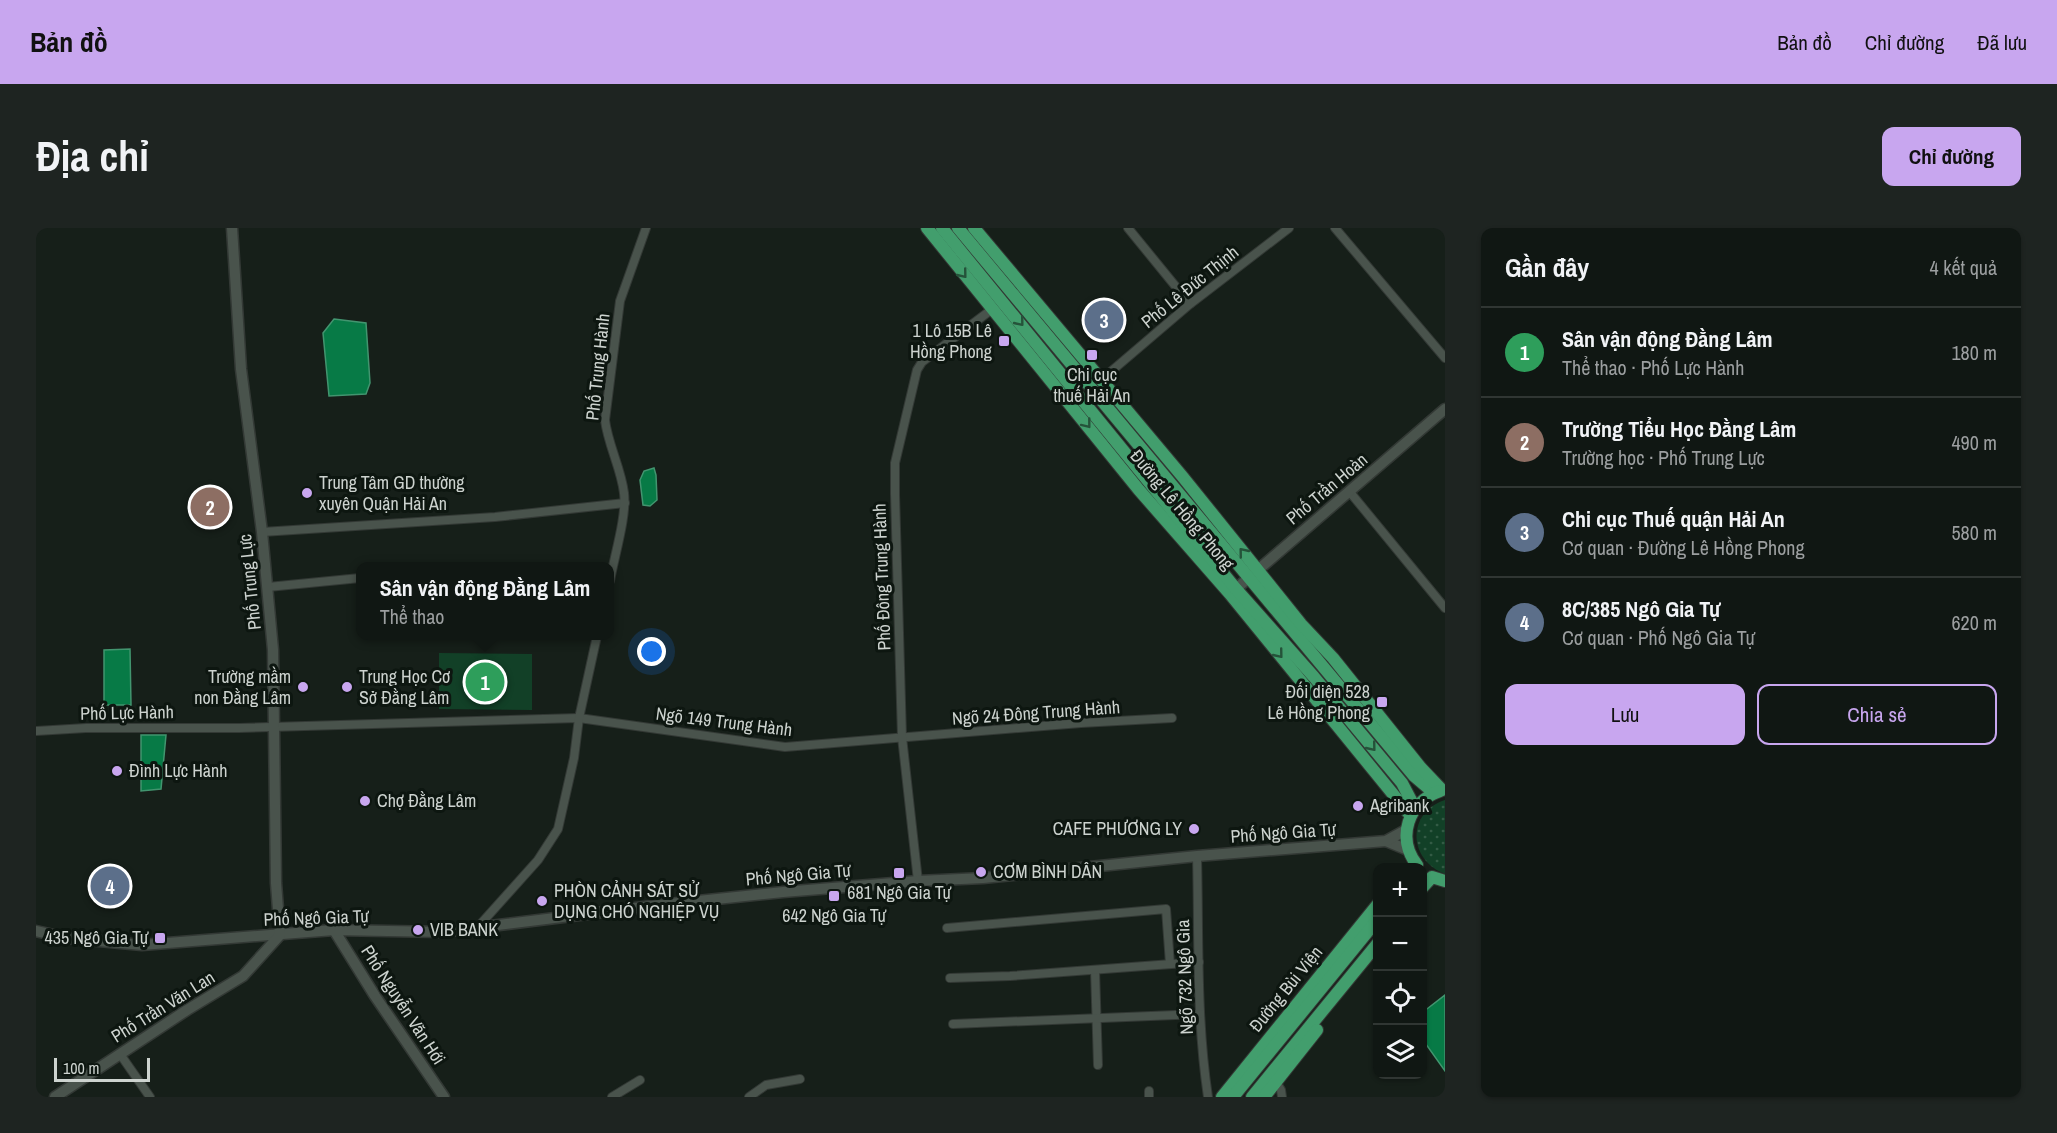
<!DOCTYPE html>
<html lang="vi">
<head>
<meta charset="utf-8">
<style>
  body { margin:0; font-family:"Archivo Narrow",sans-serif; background:#1e2421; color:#f1f3f6 }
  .controls { position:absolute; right:18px; bottom:18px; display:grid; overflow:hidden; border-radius:12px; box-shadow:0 2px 4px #0004 }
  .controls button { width:54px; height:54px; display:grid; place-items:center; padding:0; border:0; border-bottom:2px solid #303633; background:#101713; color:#f1f3f6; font:30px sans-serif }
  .scale { position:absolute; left:18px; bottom:15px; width:96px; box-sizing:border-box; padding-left:6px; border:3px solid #cdd3cf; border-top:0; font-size:16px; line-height:21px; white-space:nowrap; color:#cdd3cf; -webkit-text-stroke:4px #0d1610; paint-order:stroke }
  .you { position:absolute; left:616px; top:424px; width:21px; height:21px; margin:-15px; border:4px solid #fff; border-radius:50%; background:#1a73e8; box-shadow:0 0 0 9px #1a73e833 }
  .badge { display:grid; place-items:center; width:39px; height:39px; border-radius:50%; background:#c8a6ef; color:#fff; font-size:20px; font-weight:700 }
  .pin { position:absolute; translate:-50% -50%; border:3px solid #fff; box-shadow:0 2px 6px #0006 }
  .popup { position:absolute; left:320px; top:334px; width:258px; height:78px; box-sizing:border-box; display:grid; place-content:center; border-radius:12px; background:#101713; filter:drop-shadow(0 2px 4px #0005); font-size:20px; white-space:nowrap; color:#9c9fa0 }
  .popup b { font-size:22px; color:#f1f3f6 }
  .popup::after { content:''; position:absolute; left:50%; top:100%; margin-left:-12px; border:12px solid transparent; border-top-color:#101713 }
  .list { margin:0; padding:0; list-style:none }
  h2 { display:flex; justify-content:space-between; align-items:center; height:78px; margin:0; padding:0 24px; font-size:26px }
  h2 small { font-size:20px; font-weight:400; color:#9c9fa0 }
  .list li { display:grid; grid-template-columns:39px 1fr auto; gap:18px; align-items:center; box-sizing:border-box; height:90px; padding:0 24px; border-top:2px solid #303633 }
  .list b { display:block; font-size:22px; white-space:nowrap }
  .list p { margin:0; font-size:20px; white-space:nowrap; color:#9c9fa0 }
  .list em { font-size:20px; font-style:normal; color:#9c9fa0 }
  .actions { display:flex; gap:12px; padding:18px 24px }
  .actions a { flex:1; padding:14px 0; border:2px solid #c8a6ef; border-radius:12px; text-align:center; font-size:21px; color:#c8a6ef }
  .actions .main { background:#c8a6ef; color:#111 }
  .icon { flex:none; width:33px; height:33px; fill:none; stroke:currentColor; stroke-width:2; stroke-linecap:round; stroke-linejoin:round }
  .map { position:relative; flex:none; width:1409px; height:869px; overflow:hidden; border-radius:12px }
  header { display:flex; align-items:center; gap:36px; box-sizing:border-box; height:84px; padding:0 30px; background:#c8a6ef; color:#111 }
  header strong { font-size:28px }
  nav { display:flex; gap:33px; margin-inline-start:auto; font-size:21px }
  .intro { display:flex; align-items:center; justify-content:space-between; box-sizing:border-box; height:144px; padding:0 36px }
  h1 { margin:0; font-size:42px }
  .button { padding:15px 27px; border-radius:12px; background:#c8a6ef; color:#111; font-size:21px; font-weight:700 }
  main { display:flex; gap:36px; padding:0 36px }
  aside { flex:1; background:#101713; border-radius:12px; box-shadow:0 2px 4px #0004 }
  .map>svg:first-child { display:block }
</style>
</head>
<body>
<header>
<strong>Bản đồ</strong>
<nav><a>Bản đồ</a><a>Chỉ đường</a><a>Đã lưu</a></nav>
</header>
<div class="intro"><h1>Địa chỉ</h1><a class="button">Chỉ đường</a></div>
<main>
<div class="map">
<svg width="1409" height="869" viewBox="0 0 1409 869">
  <defs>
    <pattern id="grass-dots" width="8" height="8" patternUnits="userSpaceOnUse" patternTransform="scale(1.5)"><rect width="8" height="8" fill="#124027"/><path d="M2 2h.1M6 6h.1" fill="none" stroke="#335b45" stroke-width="1.8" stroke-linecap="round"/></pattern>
  </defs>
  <rect width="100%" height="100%" fill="#161f19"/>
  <path fill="url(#grass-dots)" d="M1409,572V646C1372,632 1370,585 1409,572Z"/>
  <polygon fill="#124027" points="403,425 496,426 496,482 403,481"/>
  <g fill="#077a46" stroke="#42956f" stroke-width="1.5">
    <polygon points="298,91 330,95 334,155 330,166 293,168 287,105"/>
    <polygon points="618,240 620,247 621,272 614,278 607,277 604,252 608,243"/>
    <polygon points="94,421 95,477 68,477 68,422"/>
    <polygon points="105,507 130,507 125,561 105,563"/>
    <polygon points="1409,767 1409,843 1387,812 1387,784"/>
  </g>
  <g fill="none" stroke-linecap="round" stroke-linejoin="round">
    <g stroke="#333935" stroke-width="10">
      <g id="street">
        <polyline points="1092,0 1154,76"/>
        <polyline points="1299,0 1409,130"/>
        <polyline points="1067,156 1072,146 1154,76 1253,0"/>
        <polyline points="1313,263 1409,380"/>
        <polyline points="226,304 459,289 589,275"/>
        <path d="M574,353C578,329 591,288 588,265C585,240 572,217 569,192L584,73L610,0"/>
        <polyline points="232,359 324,350"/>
        <polyline points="0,503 50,500 203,500 543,490 749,519 1045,495 1136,490"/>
        <path d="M1161,628C1163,708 1160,789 1172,869"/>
        <polyline points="882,653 866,509 859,266 859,235 881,142 886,134 955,82"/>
        <polyline points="441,700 502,632 522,601 538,530 543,490 561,408"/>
        <polyline points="911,700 1130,681 1134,736"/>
        <polyline points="1059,742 1062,837"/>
        <polyline points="914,750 974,748 1163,734"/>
        <polyline points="917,796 1164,786"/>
        <polyline points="84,826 114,869"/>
        <polyline points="1240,854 1245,862 1246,869"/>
        <polyline points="1113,863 1113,869"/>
        <polyline points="576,869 604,852"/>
        <polyline points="713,869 730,857 764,851"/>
      </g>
    </g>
    <g stroke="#333935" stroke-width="13">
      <g id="secondary">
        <polyline points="1194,366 1409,181"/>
        <polyline points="1350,613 1372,622"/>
        <polyline points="298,702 339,768 408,869"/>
        <polyline points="0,703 31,710 106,717 298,702 406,704 624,677 747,664 882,653 947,650 1161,628 1350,613 1370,602"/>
        <polyline points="19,869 151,782 207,748 244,707 240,655 237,422 226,304 205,141 196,0"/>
      </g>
    </g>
    <g stroke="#333935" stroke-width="14">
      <g id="primary">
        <polyline points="891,0 1103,262 1194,366 1374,587"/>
        <polyline points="906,0 1200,361 1278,449 1366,555 1379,580"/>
        <polyline points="922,0 1378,548 1398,565"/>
        <polyline points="938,0 1146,248 1265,396 1297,430 1385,540 1406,562"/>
        <path d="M1379,640L1381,637C1360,610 1372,574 1404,563"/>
        <polyline points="1386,660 1396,649 1409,653"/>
        <polyline points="1186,869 1342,676"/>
        <polyline points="1197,869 1342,691"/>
        <polyline points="1216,869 1342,715"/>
        <polyline points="1228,869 1281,802"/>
      </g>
    </g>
    <use href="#street" stroke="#49534c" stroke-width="8"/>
    <use href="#secondary" stroke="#49534c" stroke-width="10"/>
    <use href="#primary" stroke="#429e6d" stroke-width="12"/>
  </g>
  <defs><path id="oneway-chevron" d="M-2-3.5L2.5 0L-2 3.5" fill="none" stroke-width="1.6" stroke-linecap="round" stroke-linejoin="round" transform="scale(1.5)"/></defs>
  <g stroke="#25533a">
    <use href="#oneway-chevron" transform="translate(927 46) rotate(51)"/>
    <use href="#oneway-chevron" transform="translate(984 94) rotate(51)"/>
    <use href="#oneway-chevron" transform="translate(1051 196) rotate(52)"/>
    <use href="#oneway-chevron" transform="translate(1207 324) rotate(-129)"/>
    <use href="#oneway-chevron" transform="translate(1243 426) rotate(51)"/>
    <use href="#oneway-chevron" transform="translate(1336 519) rotate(51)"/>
  </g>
  <g fill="#c8a6ef" stroke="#0d1610" stroke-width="2">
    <rect x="962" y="107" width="12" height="12" rx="3"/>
    <rect x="1050" y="121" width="12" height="12" rx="3"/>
    <circle cx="271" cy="265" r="6"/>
    <circle cx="267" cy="459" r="6"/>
    <circle cx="311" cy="459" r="6"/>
    <rect x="1340" y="468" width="12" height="12" rx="3"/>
    <circle cx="81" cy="543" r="6"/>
    <circle cx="329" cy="573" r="6"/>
    <circle cx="1322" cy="578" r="6"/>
    <circle cx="1158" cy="601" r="6"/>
    <circle cx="945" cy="644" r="6"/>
    <rect x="857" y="639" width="12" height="12" rx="3"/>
    <rect x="792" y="662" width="12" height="12" rx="3"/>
    <circle cx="506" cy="673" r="6"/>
    <circle cx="382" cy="702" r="6"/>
    <rect x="118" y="704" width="12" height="12" rx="3"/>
  </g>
  <g text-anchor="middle" stroke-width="6" stroke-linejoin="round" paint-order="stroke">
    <g font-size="18" fill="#cdd3cf" stroke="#0d1610">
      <text transform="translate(1154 59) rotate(-39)" y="6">Phố Lê Đức Thịnh</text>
      <text transform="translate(562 139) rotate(-84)" y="6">Phố Trung Hành</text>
      <text transform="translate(1291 261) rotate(-40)" y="6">Phố Trần Hoàn</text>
      <text transform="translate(1146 282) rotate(50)" y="6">Đường Lê Hồng Phong</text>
      <text transform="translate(846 349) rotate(-92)" y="6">Phố Đông Trung Hành</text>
      <text transform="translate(214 354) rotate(-96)" y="6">Phố Trung Lực</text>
      <text transform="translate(91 485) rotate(-1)" y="6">Phố Lực Hành</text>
      <text transform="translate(1000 485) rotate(-4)" y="6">Ngõ 24 Đông Trung Hành</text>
      <text transform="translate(688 494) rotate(7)" y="6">Ngõ 149 Trung Hành</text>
      <text transform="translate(1247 605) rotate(-4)" y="6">Phố Ngô Gia Tự</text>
      <text transform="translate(762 647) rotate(-5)" y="6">Phố Ngô Gia Tự</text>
      <text transform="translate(280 690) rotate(-2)" y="6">Phố Ngô Gia Tự</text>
      <text transform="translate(1149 749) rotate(-92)" y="6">Ngõ 732 Ngô Gia</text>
      <text transform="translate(1250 761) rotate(-51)" y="6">Đường Bùi Viện</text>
      <text transform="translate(367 777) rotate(57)" y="6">Phố Nguyễn Văn Hới</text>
      <text transform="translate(127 779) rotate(-32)" y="6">Phố Trần Văn Lan</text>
    </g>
    <g font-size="18" fill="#cdd3cf" stroke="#0d1610" text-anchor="start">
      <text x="956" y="109" text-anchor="end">1 Lô 15B Lê<tspan x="956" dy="21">Hồng Phong</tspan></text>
      <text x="1056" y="153" text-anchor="middle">Chi cục<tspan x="1056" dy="21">thuế Hải An</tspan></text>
      <text x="283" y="261">Trung Tâm GD thường<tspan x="283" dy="21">xuyên Quận Hải An</tspan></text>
      <text x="255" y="455" text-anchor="end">Trường mầm<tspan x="255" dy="21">non Đằng Lâm</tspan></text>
      <text x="323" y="455">Trung Học Cơ<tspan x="323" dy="21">Sở Đằng Lâm</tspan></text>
      <text x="1334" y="470" text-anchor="end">Đối diện 528<tspan x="1334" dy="21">Lê Hồng Phong</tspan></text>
      <text x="93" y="549">Đình Lực Hành</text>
      <text x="341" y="579">Chợ Đằng Lâm</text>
      <text x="1334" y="584">Agribank</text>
      <text x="1146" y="607" text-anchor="end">CAFE PHƯƠNG LY</text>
      <text x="957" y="650">CƠM BÌNH DÂN</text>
      <text x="518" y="669">PHÒN CẢNH SÁT SỬ<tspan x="518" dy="21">DỤNG CHÓ NGHIỆP VỤ</tspan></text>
      <text x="863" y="671" text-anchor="middle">681 Ngô Gia Tự</text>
      <text x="798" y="694" text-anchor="middle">642 Ngô Gia Tự</text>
      <text x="394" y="708">VIB BANK</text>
      <text x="112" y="716" text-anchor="end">435 Ngô Gia Tự</text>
    </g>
  </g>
</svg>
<div class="controls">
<button>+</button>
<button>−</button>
<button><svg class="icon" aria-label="locate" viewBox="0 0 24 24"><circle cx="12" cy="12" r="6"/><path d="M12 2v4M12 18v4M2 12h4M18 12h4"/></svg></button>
<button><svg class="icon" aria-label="layers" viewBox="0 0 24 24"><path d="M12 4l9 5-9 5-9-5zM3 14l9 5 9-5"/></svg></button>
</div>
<div class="scale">100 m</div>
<div class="you"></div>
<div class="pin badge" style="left:449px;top:454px;background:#2e9e5b">1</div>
<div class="popup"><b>Sân vận động Đằng Lâm</b>Thể thao</div>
<div class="pin badge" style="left:174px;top:279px;background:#8d6e63">2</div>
<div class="pin badge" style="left:1068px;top:92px;background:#5c6f8a">3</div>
<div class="pin badge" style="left:74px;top:658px;background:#5c6f8a">4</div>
</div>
<aside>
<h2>Gần đây<small>4 kết quả</small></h2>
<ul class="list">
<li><span class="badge" style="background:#2e9e5b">1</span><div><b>Sân vận động Đằng Lâm</b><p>Thể thao · Phố Lực Hành</p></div><em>180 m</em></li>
<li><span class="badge" style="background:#8d6e63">2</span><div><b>Trường Tiểu Học Đằng Lâm</b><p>Trường học · Phố Trung Lực</p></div><em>490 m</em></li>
<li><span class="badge" style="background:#5c6f8a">3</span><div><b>Chi cục Thuế quận Hải An</b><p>Cơ quan · Đường Lê Hồng Phong</p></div><em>580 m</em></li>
<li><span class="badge" style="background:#5c6f8a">4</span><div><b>8C/385 Ngô Gia Tự</b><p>Cơ quan · Phố Ngô Gia Tự</p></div><em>620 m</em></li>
</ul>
<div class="actions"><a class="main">Lưu</a><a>Chia sẻ</a></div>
</aside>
</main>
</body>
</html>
